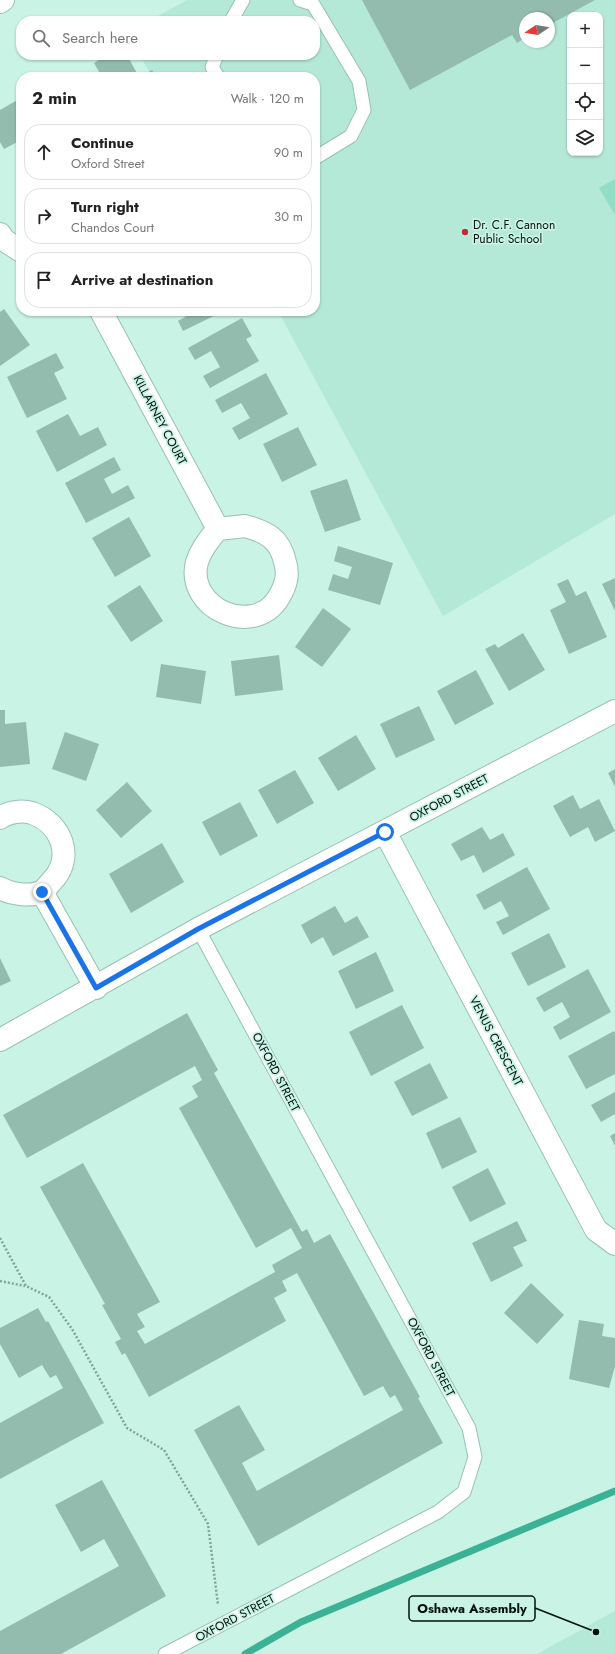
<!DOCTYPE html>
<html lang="en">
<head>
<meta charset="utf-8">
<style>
  body { margin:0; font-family:Jost,sans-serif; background:#f2f2f2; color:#222 }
  .controls { position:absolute; right:12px; top:12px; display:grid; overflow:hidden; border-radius:8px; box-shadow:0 1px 3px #0004 }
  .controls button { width:36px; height:36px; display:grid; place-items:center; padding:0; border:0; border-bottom:1px solid #e0e0e0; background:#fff; color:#222; font:20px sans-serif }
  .compass { position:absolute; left:519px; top:12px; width:36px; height:36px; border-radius:50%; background:#fff; box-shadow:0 1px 3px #0004; rotate:258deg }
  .stop { position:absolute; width:12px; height:12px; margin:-9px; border:3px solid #1a73e8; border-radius:50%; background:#fff }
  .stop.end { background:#1a73e8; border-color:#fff; box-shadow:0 1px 4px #0008 }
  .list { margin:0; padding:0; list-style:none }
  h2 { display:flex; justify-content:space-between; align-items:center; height:52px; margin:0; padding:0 16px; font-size:17px }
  h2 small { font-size:13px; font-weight:400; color:#767676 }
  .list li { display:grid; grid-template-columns:26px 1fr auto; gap:12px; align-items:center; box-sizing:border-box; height:56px; margin:0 8px 8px; padding:0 8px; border:1px solid #e0e0e0; border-radius:16px }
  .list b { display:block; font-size:15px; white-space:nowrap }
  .list p { margin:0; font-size:13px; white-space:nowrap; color:#767676 }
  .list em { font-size:13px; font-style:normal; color:#767676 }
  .icon { flex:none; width:22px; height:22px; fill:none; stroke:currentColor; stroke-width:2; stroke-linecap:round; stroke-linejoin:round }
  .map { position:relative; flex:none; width:615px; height:1654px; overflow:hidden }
  .search { position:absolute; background:#fff; box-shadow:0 1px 3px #0004; left:16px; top:16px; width:304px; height:44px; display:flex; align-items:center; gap:10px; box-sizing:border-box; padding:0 14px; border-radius:16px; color:#767676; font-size:15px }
  .panel { position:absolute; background:#fff; box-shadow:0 1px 3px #0004; left:16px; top:72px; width:304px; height:244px; border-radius:16px }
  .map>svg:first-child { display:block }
</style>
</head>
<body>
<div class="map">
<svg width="615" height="1654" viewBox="0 0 615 1654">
  <rect width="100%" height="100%" fill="#c8f3e5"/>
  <g fill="#b4e8d7" fill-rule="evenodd">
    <path d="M187,0H615V514L443,616L278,311H315V77H152L140,55H315V21H149ZM570,15H600V153H570ZM525,18H549V42H525Z"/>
    <polygon points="615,1611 615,1654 537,1654"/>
  </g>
  <polygon fill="#91ddc6" points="615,179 615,215 599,188"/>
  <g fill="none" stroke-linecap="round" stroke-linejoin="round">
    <polyline stroke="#3bb295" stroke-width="7" points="245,1654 301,1622 615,1491"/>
  </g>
  <g fill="#93bcaf">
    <polygon points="362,0 595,0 549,25 549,18 525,18 525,38 517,43 512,35 410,90"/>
    <polygon points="107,55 127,55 139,77 102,77 94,63"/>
    <polygon points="152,70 156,77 140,77"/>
    <polygon points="21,98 21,140 4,149 0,142 0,110"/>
    <polygon points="4,309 30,345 0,366 0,312"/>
    <polygon points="191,311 224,311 183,331 178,321 192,313"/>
    <polygon points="242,318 252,336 246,339 259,361 210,388 203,376 220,367 211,351 195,360 188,348"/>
    <polygon points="56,353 64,368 54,373 67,399 27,418 7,377"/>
    <polygon points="266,373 288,414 239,440 232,428 250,418 241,403 222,413 215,400"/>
    <polygon points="68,414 80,436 98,427 107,445 57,472 36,431"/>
    <polygon points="298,427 317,465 282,482 263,444"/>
    <polygon points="114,457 121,470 104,479 112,494 128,485 135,498 86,523 65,483"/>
    <polygon points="347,479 361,520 325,532 310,491"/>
    <polygon points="129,517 151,556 115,577 92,538"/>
    <polygon points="338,546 393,563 380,605 328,590 333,574 348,579 352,567 334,561"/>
    <polygon points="615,578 615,611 602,584"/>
    <polygon points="568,579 576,596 586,591 607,637 569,654 550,610 566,602 557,584"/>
    <polygon points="140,585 163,621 131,642 107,606"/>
    <polygon points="323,608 351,629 322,667 295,647"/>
    <polygon points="523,633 545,670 509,691 485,649 495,644 498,648"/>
    <polygon points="279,655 283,690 235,696 231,661"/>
    <polygon points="161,664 206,671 201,704 156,697"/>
    <polygon points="476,670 494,704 455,725 437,691"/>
    <polygon points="419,706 435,740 396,758 380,724"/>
    <polygon points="0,710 5,710 5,724 26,722 30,764 0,767"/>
    <polygon points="65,732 99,744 86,781 52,769"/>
    <polygon points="356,735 376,769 338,791 318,758"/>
    <polygon points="615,769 615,787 608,773"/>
    <polygon points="295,770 314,803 277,824 258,790"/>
    <polygon points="127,782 152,811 121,838 96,810"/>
    <polygon points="573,795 580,809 599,799 615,831 595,842 588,827 570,837 553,806"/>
    <polygon points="240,802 258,836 220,856 202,822"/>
    <polygon points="482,827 490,840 503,833 515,855 483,873 474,855 461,861 451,844"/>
    <polygon points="162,843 184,882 131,913 109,874"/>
    <polygon points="527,867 550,909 503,935 496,922 509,916 501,901 484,910 476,895"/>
    <polygon points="335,906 345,923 357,916 369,937 333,956 323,937 311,944 301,925"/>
    <polygon points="549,933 566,967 528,986 511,953"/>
    <polygon points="376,952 394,991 356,1009 338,971"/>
    <polygon points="0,958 11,981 0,986"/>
    <polygon points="588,969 611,1012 560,1040 553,1027 570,1017 562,1002 544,1012 536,998"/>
    <polygon points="402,1005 424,1048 371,1076 349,1032"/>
    <polygon points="187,1013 218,1070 214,1073 302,1232 307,1229 314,1243 330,1234 420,1397 418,1398 443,1443 258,1546 194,1430 239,1405 265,1450 242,1463 257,1491 403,1410 395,1395 390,1398 383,1386 364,1396 297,1273 282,1281 287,1291 274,1298 286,1321 149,1397 125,1353 122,1355 115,1342 121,1339 102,1305 105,1304 40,1187 83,1163 160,1302 137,1314 145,1327 137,1331 145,1344 275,1272 272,1265 302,1248 291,1228 256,1248 179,1108 198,1097 192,1086 202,1080 195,1066 27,1158 3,1115"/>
    <polygon points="614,1031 615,1034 615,1074 586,1089 568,1056"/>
    <polygon points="430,1063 448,1098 412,1116 394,1082"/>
    <polygon points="615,1092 615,1114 601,1122 591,1105"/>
    <polygon points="460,1117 477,1152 442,1169 426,1133"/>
    <polygon points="615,1133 615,1146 610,1136"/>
    <polygon points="488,1168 506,1204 470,1222 452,1187"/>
    <polygon points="517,1221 527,1241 513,1247 523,1266 491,1282 472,1243"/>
    <polygon points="531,1283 564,1315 537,1344 504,1313"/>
    <polygon points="38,1308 46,1322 48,1321 104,1423 0,1479 0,1423 63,1388 56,1375 50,1378 42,1365 19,1378 0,1344 0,1328"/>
    <polygon points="579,1320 604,1324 602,1336 615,1338 615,1366 609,1388 569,1379"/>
    <polygon points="102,1480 166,1596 61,1654 0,1654 0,1631 119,1566 104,1539 81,1552 55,1505"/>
  </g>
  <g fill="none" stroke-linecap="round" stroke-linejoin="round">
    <g stroke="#98c1b4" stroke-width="15">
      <g id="lane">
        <polyline points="300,0 313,4 359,81 364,110 351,136 315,158"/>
        <polyline points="231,21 243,0"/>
        <polyline points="217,55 212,67 218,77"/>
        <polyline points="165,1654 438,1512 464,1492 475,1457 469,1428 198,929"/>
      </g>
    </g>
    <g stroke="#98c1b4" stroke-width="24">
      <g id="street">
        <polyline points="0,234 4,240 21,251"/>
        <polyline points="101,311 218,529"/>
        <path d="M245,526C267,532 280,539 285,562C289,575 286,585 279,597C254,639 185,608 197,562C201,549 209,539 218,529Z"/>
        <path d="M0,818C8,812 22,810 32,813C61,823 75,857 52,881C49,884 45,890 41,892C30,897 10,894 0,888"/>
        <polyline points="385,832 596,1230 615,1244"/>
        <polyline points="42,892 96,988"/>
      </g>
    </g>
    <g stroke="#98c1b4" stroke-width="24">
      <g id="secondary">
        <polyline points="0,2 3,0"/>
        <polyline points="0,1040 198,929 615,711"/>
      </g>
    </g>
    <g stroke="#82a298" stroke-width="2.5" stroke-dasharray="2 2" stroke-linecap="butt">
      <polyline points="0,1238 26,1286 49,1297 72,1329 127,1428 164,1450 208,1524 218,1605"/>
      <polyline points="0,1281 25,1286"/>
    </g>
    <use href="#lane" stroke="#fff" stroke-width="13"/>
    <use href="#street" stroke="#fff" stroke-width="22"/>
    <use href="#secondary" stroke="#fff" stroke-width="22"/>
  </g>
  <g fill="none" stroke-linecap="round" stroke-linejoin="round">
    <polyline stroke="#1a73e8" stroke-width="5" points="42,892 96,988 198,929 385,832"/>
  </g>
  <circle fill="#be2e35" stroke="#c8f3e5" stroke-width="1.5" cx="465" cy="232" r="4"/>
  <g text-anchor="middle" stroke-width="3.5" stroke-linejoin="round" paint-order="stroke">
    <g font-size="12" fill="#03110d" stroke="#c8f3e5" text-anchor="start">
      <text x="473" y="229">Dr. C.F. Cannon<tspan x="473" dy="14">Public School</tspan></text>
    </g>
    <g font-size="12" fill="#03110d" stroke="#c8f3e5">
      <text transform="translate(160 420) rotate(62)" y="4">KILLARNEY COURT</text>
      <text transform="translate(449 798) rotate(-28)" y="4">OXFORD STREET</text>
      <text transform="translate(496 1041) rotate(62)" y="4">VENUS CRESCENT</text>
      <text transform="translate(276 1072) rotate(62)" y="4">OXFORD STREET</text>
      <text transform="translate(431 1357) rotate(62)" y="4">OXFORD STREET</text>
      <text transform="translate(235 1618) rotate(-28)" y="4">OXFORD STREET</text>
    </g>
  </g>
  <path fill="none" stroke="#03110d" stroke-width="1.5" d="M596 1632L535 1608"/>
  <circle fill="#03110d" stroke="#c8f3e5" stroke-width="1.5" cx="596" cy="1632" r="4"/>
  <rect fill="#c8f3e5" stroke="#03110d" stroke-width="1.5" x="409" y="1596" width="126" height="25" rx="4"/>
  <g font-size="13" text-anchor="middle" font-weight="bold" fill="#03110d">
    <text x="472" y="1613">Oshawa Assembly</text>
  </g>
</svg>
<div class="controls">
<button>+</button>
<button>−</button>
<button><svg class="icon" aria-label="locate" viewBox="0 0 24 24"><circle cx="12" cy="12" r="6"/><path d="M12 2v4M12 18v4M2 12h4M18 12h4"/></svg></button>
<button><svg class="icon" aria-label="layers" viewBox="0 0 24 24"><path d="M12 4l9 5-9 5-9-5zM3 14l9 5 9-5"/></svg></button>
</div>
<svg class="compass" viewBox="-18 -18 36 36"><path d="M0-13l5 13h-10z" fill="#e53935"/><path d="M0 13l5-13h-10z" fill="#767676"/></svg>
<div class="stop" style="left:385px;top:832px"></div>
<div class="stop end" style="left:42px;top:892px"></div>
<div class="search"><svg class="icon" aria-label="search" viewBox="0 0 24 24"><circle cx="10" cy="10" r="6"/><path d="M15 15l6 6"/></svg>Search here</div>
<section class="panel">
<h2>2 min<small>Walk · 120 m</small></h2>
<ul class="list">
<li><svg class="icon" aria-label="ahead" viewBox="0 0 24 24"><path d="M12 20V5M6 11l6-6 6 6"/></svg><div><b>Continue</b><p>Oxford Street</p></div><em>90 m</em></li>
<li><svg class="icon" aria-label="right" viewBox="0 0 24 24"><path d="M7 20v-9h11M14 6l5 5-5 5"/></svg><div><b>Turn right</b><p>Chandos Court</p></div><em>30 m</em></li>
<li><svg class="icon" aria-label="arrive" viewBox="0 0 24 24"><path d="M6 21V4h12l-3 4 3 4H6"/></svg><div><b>Arrive at destination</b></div></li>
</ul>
</section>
</div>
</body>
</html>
